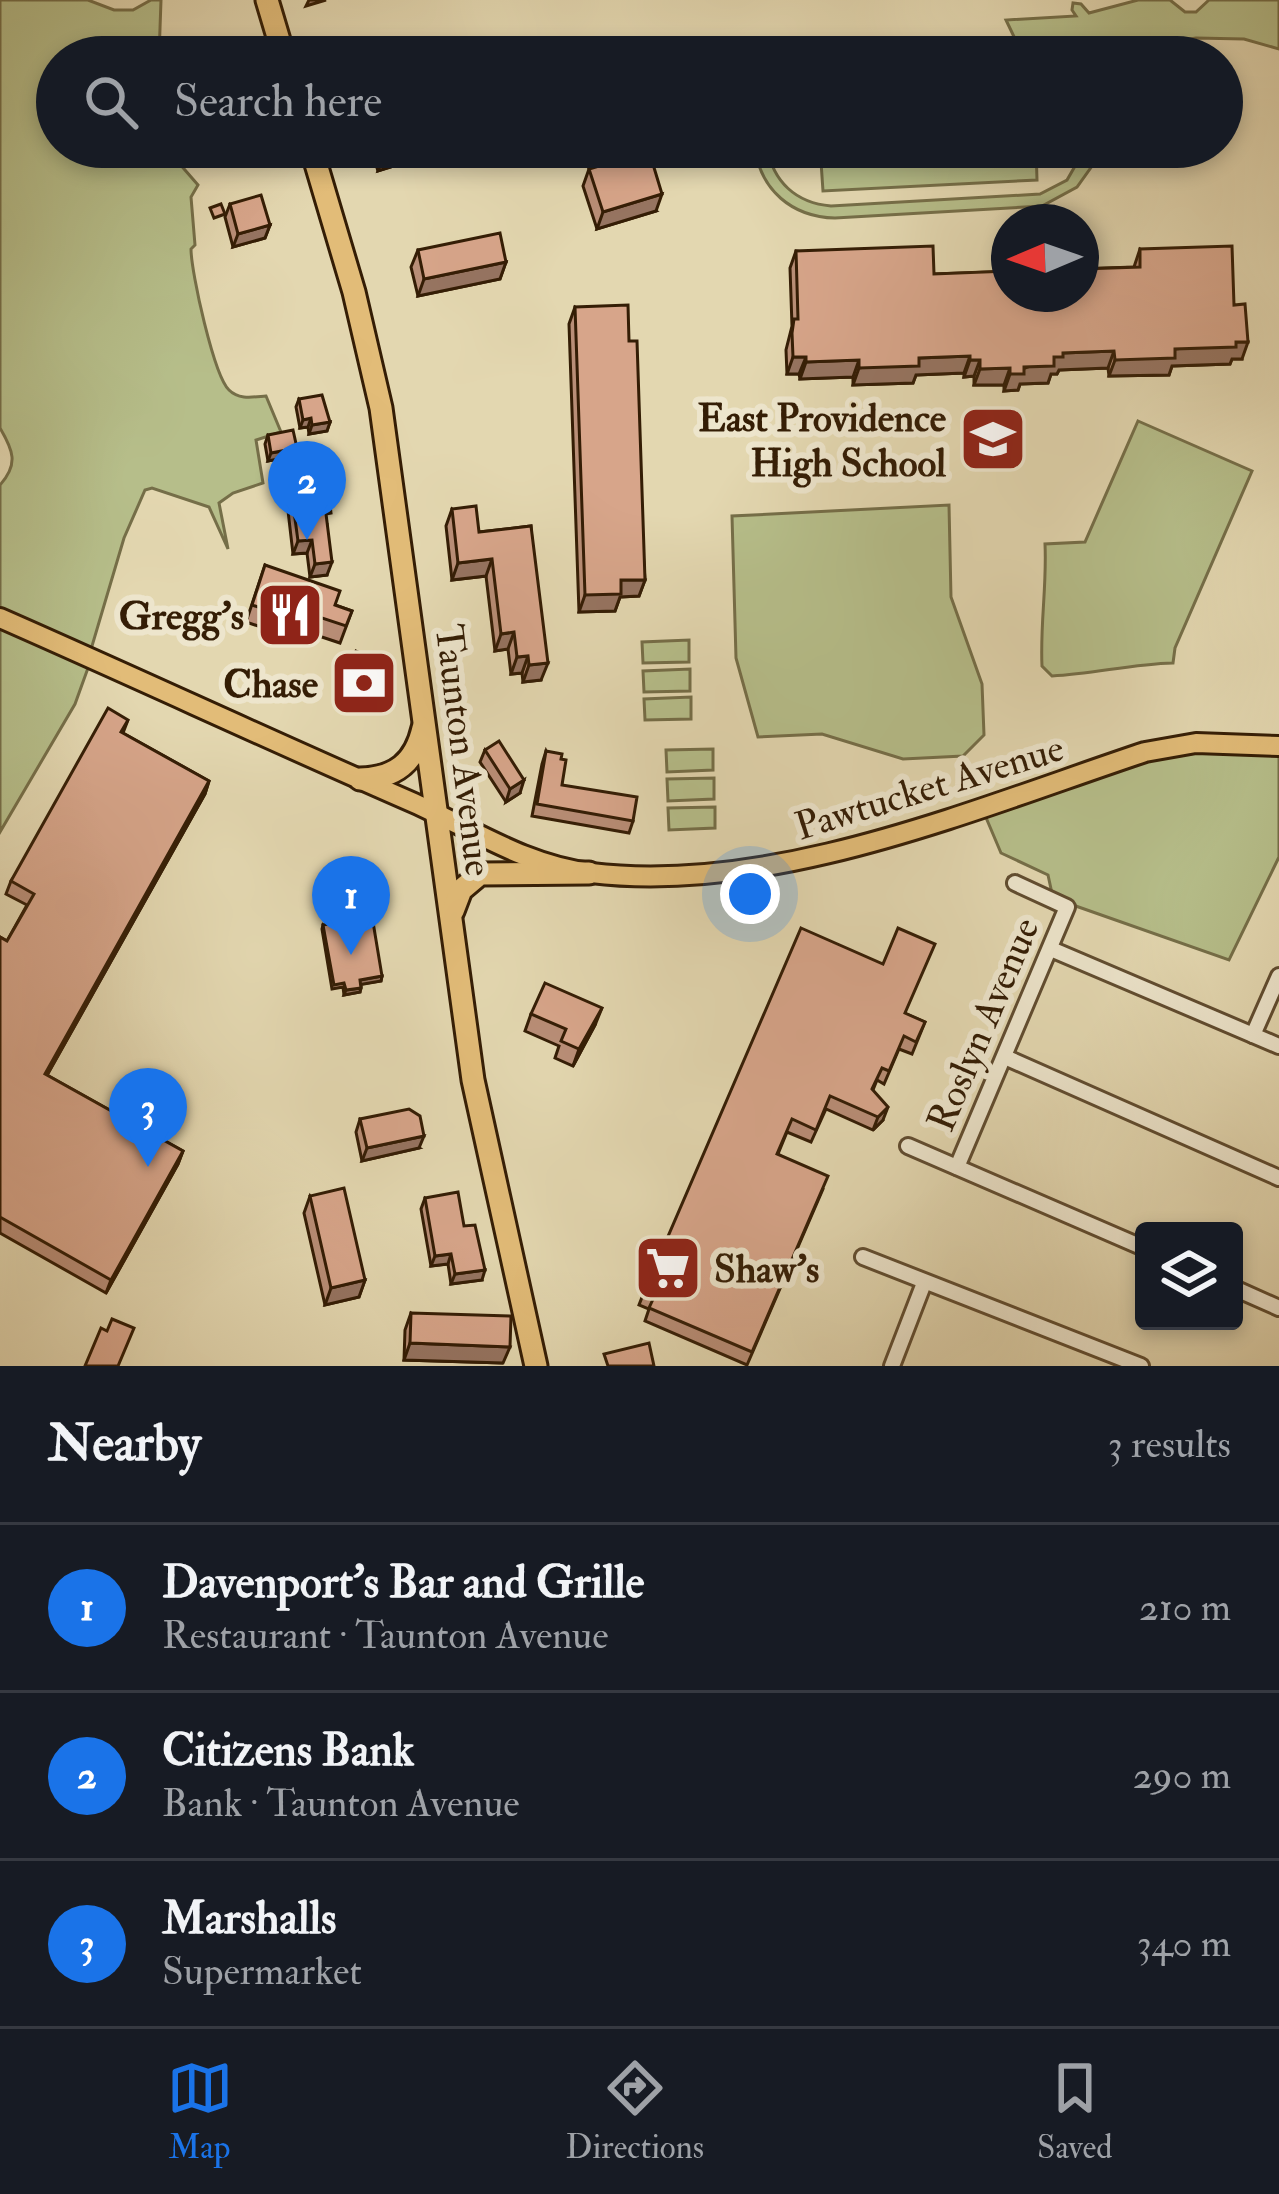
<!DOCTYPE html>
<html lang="en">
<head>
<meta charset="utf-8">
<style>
  body { margin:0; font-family:"IM FELL Double Pica",serif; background:#20242c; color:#f1f3f6 }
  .controls { position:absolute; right:36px; bottom:36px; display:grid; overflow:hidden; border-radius:12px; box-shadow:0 6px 18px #0003 }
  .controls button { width:108px; height:108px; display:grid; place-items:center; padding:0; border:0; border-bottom:3px solid #363941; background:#171b24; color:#f1f3f6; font:60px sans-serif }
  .compass { position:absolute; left:991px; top:204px; width:108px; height:108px; border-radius:50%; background:#171b24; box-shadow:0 6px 18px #0003; rotate:268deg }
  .you { position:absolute; left:750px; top:894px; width:42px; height:42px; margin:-30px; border:9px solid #fff; border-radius:50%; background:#1a73e8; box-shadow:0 0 0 18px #1a73e833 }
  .badge { display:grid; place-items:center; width:78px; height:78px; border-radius:50%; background:#1a73e8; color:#fff; font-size:39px; font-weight:700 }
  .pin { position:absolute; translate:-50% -99px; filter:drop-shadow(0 3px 6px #0008) }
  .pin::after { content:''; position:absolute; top:63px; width:42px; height:36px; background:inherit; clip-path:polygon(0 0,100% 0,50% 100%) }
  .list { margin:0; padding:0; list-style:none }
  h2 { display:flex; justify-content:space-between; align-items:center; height:156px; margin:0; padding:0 48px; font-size:51px }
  h2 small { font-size:39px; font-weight:400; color:#9ea1a6 }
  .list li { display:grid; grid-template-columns:78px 1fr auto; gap:36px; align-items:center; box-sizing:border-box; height:168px; padding:0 48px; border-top:3px solid #363941 }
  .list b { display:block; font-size:45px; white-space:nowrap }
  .list p { margin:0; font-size:39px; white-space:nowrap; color:#9ea1a6 }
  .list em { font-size:39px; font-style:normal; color:#9ea1a6 }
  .icon { flex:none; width:66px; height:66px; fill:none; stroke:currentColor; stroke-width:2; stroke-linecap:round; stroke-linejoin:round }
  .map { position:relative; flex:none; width:1279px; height:1366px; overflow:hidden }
  .search { position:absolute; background:#171b24; box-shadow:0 6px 18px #0003; left:36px; right:36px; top:36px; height:132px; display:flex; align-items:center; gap:30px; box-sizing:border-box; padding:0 42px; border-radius:66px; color:#9ea1a6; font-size:45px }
  .sheet { height:660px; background:#171b24 }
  nav { display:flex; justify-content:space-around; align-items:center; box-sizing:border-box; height:168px; border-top:3px solid #363941; background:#171b24; font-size:33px; color:#9ea1a6 }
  nav a { display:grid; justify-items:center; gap:6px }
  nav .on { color:#1a73e8 }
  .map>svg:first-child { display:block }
</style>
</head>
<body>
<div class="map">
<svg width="1279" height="1366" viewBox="0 0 1279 1366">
  <rect width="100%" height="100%" fill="#e3d7b0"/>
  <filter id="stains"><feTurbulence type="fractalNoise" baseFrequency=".00167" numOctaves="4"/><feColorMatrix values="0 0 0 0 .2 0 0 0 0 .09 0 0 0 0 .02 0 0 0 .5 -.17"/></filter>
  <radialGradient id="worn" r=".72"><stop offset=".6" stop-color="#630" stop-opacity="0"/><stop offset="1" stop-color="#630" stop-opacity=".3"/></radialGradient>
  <g fill="#b6be8a" stroke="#756e48" stroke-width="3">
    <path d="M0,0H88L114,10H133L151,0H161L159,57H57V147H165L198,185L191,197L195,245L191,249C191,272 214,376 229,390C239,400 253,397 266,396L281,432L256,440L263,483L233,493L219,503L228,549L209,507L152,488L145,490L124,538L89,656L98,666L88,668L75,704L0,832V485C19,464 13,450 0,428Z"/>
    <polygon points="1138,0 1170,0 1185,12 1196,12 1209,0 1279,0 1279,49 1244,39 1196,38 1135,48 1017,43 1006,20 1076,16 1072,10 1073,3 1081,4 1089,13"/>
    <path d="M755,147H767C773,182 796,203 831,206L1040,194L1067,180L1086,147H1099L1092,166L1077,187L1042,206L835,218C792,217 760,190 755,147Z"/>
    <polygon points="820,147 1036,147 1037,180 823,191"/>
    <path d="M1138,421L1252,471L1175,648L1173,663C1131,664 1094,674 1052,676L1042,666C1040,624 1047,586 1045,544L1085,542Z"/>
    <polygon points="949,505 951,597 982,684 984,735 963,756 903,759 822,734 758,737 736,658 732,516"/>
    <polygon points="689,640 689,662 643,663 642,642"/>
    <polygon points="690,669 690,691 644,692 643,671"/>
    <polygon points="691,697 691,719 645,720 644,699"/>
    <polygon points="1180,743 1279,745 1279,857 1229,960 1053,898 1048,875 1001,853 979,801"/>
    <polygon points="713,749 713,770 667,772 666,750"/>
    <polygon points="714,778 714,799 668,801 667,779"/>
    <polygon points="715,807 715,828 669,830 668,808"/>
  </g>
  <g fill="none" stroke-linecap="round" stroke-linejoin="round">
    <g stroke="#604c30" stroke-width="20">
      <g id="minor">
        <polyline points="1051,949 1279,1046"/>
        <polyline points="1253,1035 1279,976"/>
        <polyline points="1005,1057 1279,1178"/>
        <polyline points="908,1146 1144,1248"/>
        <polyline points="957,1167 1067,907 1015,883"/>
        <polyline points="863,1257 1141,1366"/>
        <polyline points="1234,1288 1279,1308"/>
        <polyline points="892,1366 924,1283"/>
      </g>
    </g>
    <g stroke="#341d05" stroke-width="24">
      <path id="major" d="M0,618C139,679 276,743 414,803C472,829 527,866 591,873C773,895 974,809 1145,752L1196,743L1279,746"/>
    </g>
    <g stroke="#341d05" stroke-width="27">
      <g id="highway">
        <polyline points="267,0 284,57"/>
        <polyline points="311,147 354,292 381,408 473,1080 536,1366"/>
        <path d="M360,779C395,778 415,763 423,728"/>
        <polyline points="453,911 461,890 480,874 589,873"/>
      </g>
    </g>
    <use href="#minor" stroke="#ede5cc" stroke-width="14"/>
    <use href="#major" stroke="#e2bc78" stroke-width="18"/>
    <use href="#highway" stroke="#e2bc78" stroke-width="21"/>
  </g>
  <g fill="#b98e77" stroke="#341d05" stroke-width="3">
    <polygon points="370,147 437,147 435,153 378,171"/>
    <polygon points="589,169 656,211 597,229 583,186"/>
    <polygon points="230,204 270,225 265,238 233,247 225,217"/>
    <polygon points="1140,249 1234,305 1242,359 1232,359 1230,364 1172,366 1169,375 1109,376 1108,368 1059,370 1057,374 1051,374 1048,383 1020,384 1018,390 1004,391 1004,385 974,385 974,376 964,377 964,373 916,375 913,383 853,385 853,377 800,379 799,374 787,374 786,350 792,326 790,268 796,251 934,274 1134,267"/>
    <polygon points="418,250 506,262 500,279 418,296 411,267"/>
    <polygon points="575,307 629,341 645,580 639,596 620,597 615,611 579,612 569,324"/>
    <polygon points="299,399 330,422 327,431 309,434 308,427 300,428 296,407"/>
    <polygon points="268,435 297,448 293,456 268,461 265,444"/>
    <polygon points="291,489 327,524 327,575 310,577 307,553 293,554 287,502"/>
    <polygon points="452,509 479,532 531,526 541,680 523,682 522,673 511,674 508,649 495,651 486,576 452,580 446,526"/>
    <polygon points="265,565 335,605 352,611 340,643 289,626 285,635 246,622"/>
    <polygon points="392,667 378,703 341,686 346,674"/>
    <polygon points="128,720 123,733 209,781 205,794 47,1075 183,1151 178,1164 106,1293 0,1233 0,937 7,941 27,905 6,894 11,881"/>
    <polygon points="485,750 520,793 506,802 480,762"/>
    <polygon points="546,751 562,785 633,821 629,833 532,816 542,764"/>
    <polygon points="323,925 382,976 381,981 361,984 360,992 344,995 343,987 332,989 322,929"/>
    <polygon points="883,964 906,1014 925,1022 912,1054 899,1049 884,1084 877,1080 873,1090 883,1120 873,1130 826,1109 811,1142 787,1132 778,1154 823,1189 747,1365 645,1321 649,1309 639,1305 644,1292"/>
    <polygon points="531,1014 595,1025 573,1066 555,1058 559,1046 525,1031"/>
    <polygon points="360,1119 419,1148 362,1161 356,1132"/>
    <polygon points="310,1196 365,1280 359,1297 325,1305 304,1213"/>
    <polygon points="425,1198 464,1226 482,1280 451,1284 448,1264 431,1266 421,1209"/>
    <polygon points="411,1313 503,1363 404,1360 405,1330"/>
  </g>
  <g fill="#967461" stroke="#341d05" stroke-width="3">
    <polygon points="309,0 326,0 306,6"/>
    <polygon points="406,147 437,147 435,153 378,171 384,154"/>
    <polygon points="662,194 656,211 597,229 603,212"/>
    <polygon points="270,225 265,238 233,247 238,234"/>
    <polygon points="506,262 500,279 418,296 424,279"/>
    <polygon points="1236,342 1248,342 1242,359 1232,359 1230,364 1172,366 1169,375 1109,376 1115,360 1175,349"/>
    <polygon points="1114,351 1108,368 1059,370 1057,374 1051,374 1048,383 1020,384 1018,390 1004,391 1010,374 1063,353"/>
    <polygon points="970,356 964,373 916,375 913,383 853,385 859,368 919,358"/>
    <polygon points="793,357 806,357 799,374 787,374"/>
    <polygon points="859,360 853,377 800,379 806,362"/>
    <polygon points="970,360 980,360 974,376 964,377"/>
    <polygon points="1010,368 1004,385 974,385 980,369"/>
    <polygon points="311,418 308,427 300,428 303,420"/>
    <polygon points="330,422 327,431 309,434 312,425"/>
    <polygon points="297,448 293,456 268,461 271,453"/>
    <polygon points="312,540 307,553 293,554 298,541"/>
    <polygon points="492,559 486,576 452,580 458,563"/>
    <polygon points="332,562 327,575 310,577 315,564"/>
    <polygon points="621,580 645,580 639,596 620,597 615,611 579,612 585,595"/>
    <polygon points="514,632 508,649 495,651 501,634"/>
    <polygon points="528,656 522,673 511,674 517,657"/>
    <polygon points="548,663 541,680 523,682 529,665"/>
    <polygon points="524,780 520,793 506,802 510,789"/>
    <polygon points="209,781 205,794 41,1086 45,1074"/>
    <polygon points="382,976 381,981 358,985 360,980"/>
    <polygon points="361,988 360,992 344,995 346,990"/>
    <polygon points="602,1008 595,1025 573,1066 579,1049"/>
    <polygon points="888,1107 883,1120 873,1130 878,1117"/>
    <polygon points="424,1136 419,1148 362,1161 367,1148"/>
    <polygon points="183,1151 178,1164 106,1293 111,1280"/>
    <polygon points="451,1254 448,1264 431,1266 435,1256"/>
    <polygon points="485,1270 482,1280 451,1284 455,1274"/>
    <polygon points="365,1280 359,1297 325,1305 331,1288"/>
    <polygon points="410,1343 510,1347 503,1363 404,1360"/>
  </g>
  <g fill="#d7a58a" stroke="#341d05" stroke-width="3">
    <polygon points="403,42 408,57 375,57 373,52"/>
    <polygon points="382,147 406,147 384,154"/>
    <polygon points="649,151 662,194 603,212 589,169"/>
    <polygon points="261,195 270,225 238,234 230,204"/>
    <polygon points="221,204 225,214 214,218 210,208"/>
    <polygon points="500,233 506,262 424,279 418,250"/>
    <polygon points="933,246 934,274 1009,271 1009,294 1081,294 1081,269 1140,267 1140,249 1232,246 1234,305 1245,304 1248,342 1236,342 1236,347 1175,349 1175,358 1115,360 1114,351 1063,353 1063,357 1054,357 1054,366 1024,367 1024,374 1010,374 1010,368 980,369 980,360 970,360 970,356 919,358 919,366 859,368 859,360 806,362 806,357 793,357 792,333 794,319 798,319 796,251"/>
    <polygon points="628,305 629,341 637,341 645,580 621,580 621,594 585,595 575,307"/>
    <polygon points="322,395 330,422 312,425 311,418 303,420 299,399"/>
    <polygon points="293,430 297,448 271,453 268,435"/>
    <polygon points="322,485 324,498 329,497 331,513 326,514 332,562 315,564 312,540 298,541 291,489"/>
    <polygon points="476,506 479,532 531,526 548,663 529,665 528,656 517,657 514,632 501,634 492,559 458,563 452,509"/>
    <polygon points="265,565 340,591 335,605 352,611 346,626 295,609 291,618 252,605"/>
    <polygon points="356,651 392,667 382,690 346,674"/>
    <polygon points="108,708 128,720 121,732 209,781 45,1074 183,1151 111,1280 0,1217 0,937 7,941 34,894 11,881"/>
    <polygon points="499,741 524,780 510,789 485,750"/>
    <polygon points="546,751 562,754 561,759 566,760 562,785 637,797 633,821 537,804"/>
    <polygon points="372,916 382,976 360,980 361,988 346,990 344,983 334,985 323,925"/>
    <polygon points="801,928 883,964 898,928 935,944 905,1013 925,1022 916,1042 904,1036 889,1071 882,1068 872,1089 888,1107 878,1117 830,1096 816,1130 792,1119 777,1154 828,1176 752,1352 649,1308 654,1297 644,1292"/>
    <polygon points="545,983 602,1008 579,1049 561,1041 566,1029 531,1014"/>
    <polygon points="409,1109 420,1116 424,1136 367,1148 360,1119"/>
    <polygon points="344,1188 365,1280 331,1288 310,1196"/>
    <polygon points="458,1192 464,1226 475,1225 485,1270 455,1274 451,1254 435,1256 425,1198"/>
    <polygon points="411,1313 511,1316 510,1347 410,1343"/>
    <polygon points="112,1319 134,1328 118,1366 85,1366 101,1328 107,1331"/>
    <polygon points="649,1343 654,1366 608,1366 604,1354"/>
  </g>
  <defs>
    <g id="school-square" transform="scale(3.45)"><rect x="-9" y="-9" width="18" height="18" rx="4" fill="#8f2418" stroke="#ede5cc"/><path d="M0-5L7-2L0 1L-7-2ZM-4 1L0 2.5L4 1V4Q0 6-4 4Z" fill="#fff"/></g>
    <g id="restaurant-square" transform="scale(3.45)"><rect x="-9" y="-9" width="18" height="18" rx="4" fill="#8f2418" stroke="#ede5cc"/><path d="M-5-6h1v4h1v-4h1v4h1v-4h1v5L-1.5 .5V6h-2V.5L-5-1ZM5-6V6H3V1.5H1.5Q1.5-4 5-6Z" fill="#fff"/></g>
    <g id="bank-square" transform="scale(3.45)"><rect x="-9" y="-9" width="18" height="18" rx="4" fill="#8f2418" stroke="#ede5cc"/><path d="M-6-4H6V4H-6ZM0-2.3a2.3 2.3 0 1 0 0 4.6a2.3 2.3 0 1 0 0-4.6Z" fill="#fff"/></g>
    <g id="supermarket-square" transform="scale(3.45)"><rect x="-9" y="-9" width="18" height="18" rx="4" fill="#8f2418" stroke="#ede5cc"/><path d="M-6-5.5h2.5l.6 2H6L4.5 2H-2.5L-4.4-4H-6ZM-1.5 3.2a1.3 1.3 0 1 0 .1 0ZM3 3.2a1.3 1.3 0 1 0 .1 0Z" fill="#fff"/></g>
  </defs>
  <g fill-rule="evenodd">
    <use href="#school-square" x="993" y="439"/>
    <use href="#restaurant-square" x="290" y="615"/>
    <use href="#bank-square" x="364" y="683"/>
    <use href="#supermarket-square" x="668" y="1268"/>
  </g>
  <g text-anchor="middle" stroke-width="12" stroke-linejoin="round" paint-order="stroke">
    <g font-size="39" font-weight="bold" fill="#341d05" stroke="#ede5cc" text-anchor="end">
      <text x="946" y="431">East Providence<tspan x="946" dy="45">High School</tspan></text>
      <text x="244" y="629">Gregg's</text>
      <text x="318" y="697">Chase</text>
      <text x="714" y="1282" text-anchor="start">Shaw's</text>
    </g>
    <g font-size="39" fill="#341d05" stroke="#ede5cc">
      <text transform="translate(465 750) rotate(83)" y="14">Taunton Avenue</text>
      <text transform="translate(929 786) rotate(-17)" y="14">Pawtucket Avenue</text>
      <text transform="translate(982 1024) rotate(-67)" y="14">Roslyn Avenue</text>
    </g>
  </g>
  <rect width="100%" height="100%" filter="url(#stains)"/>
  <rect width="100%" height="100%" fill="url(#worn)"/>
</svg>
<div class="controls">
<button><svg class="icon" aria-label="layers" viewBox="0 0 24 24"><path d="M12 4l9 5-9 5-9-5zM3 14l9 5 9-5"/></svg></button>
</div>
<svg class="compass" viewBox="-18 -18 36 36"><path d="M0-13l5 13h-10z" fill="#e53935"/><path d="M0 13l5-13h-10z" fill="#9ea1a6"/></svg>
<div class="you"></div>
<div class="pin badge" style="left:351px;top:955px">1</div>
<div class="pin badge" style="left:307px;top:540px">2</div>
<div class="pin badge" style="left:148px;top:1167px">3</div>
<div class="search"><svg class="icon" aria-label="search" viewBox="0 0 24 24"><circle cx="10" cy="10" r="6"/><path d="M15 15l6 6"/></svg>Search here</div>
</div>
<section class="sheet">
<h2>Nearby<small>3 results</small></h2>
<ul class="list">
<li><span class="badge">1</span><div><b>Davenport's Bar and Grille</b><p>Restaurant · Taunton Avenue</p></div><em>210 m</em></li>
<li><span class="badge">2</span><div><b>Citizens Bank</b><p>Bank · Taunton Avenue</p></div><em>290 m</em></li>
<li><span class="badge">3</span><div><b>Marshalls</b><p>Supermarket</p></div><em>340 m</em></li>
</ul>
</section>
<nav>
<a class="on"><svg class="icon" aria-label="map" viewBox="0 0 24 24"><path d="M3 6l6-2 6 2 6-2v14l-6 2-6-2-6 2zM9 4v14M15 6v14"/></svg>Map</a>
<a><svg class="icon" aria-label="directions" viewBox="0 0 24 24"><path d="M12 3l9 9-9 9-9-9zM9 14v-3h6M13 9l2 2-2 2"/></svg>Directions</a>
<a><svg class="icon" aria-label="saved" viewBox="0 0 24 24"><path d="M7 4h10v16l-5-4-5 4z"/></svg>Saved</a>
</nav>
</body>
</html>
